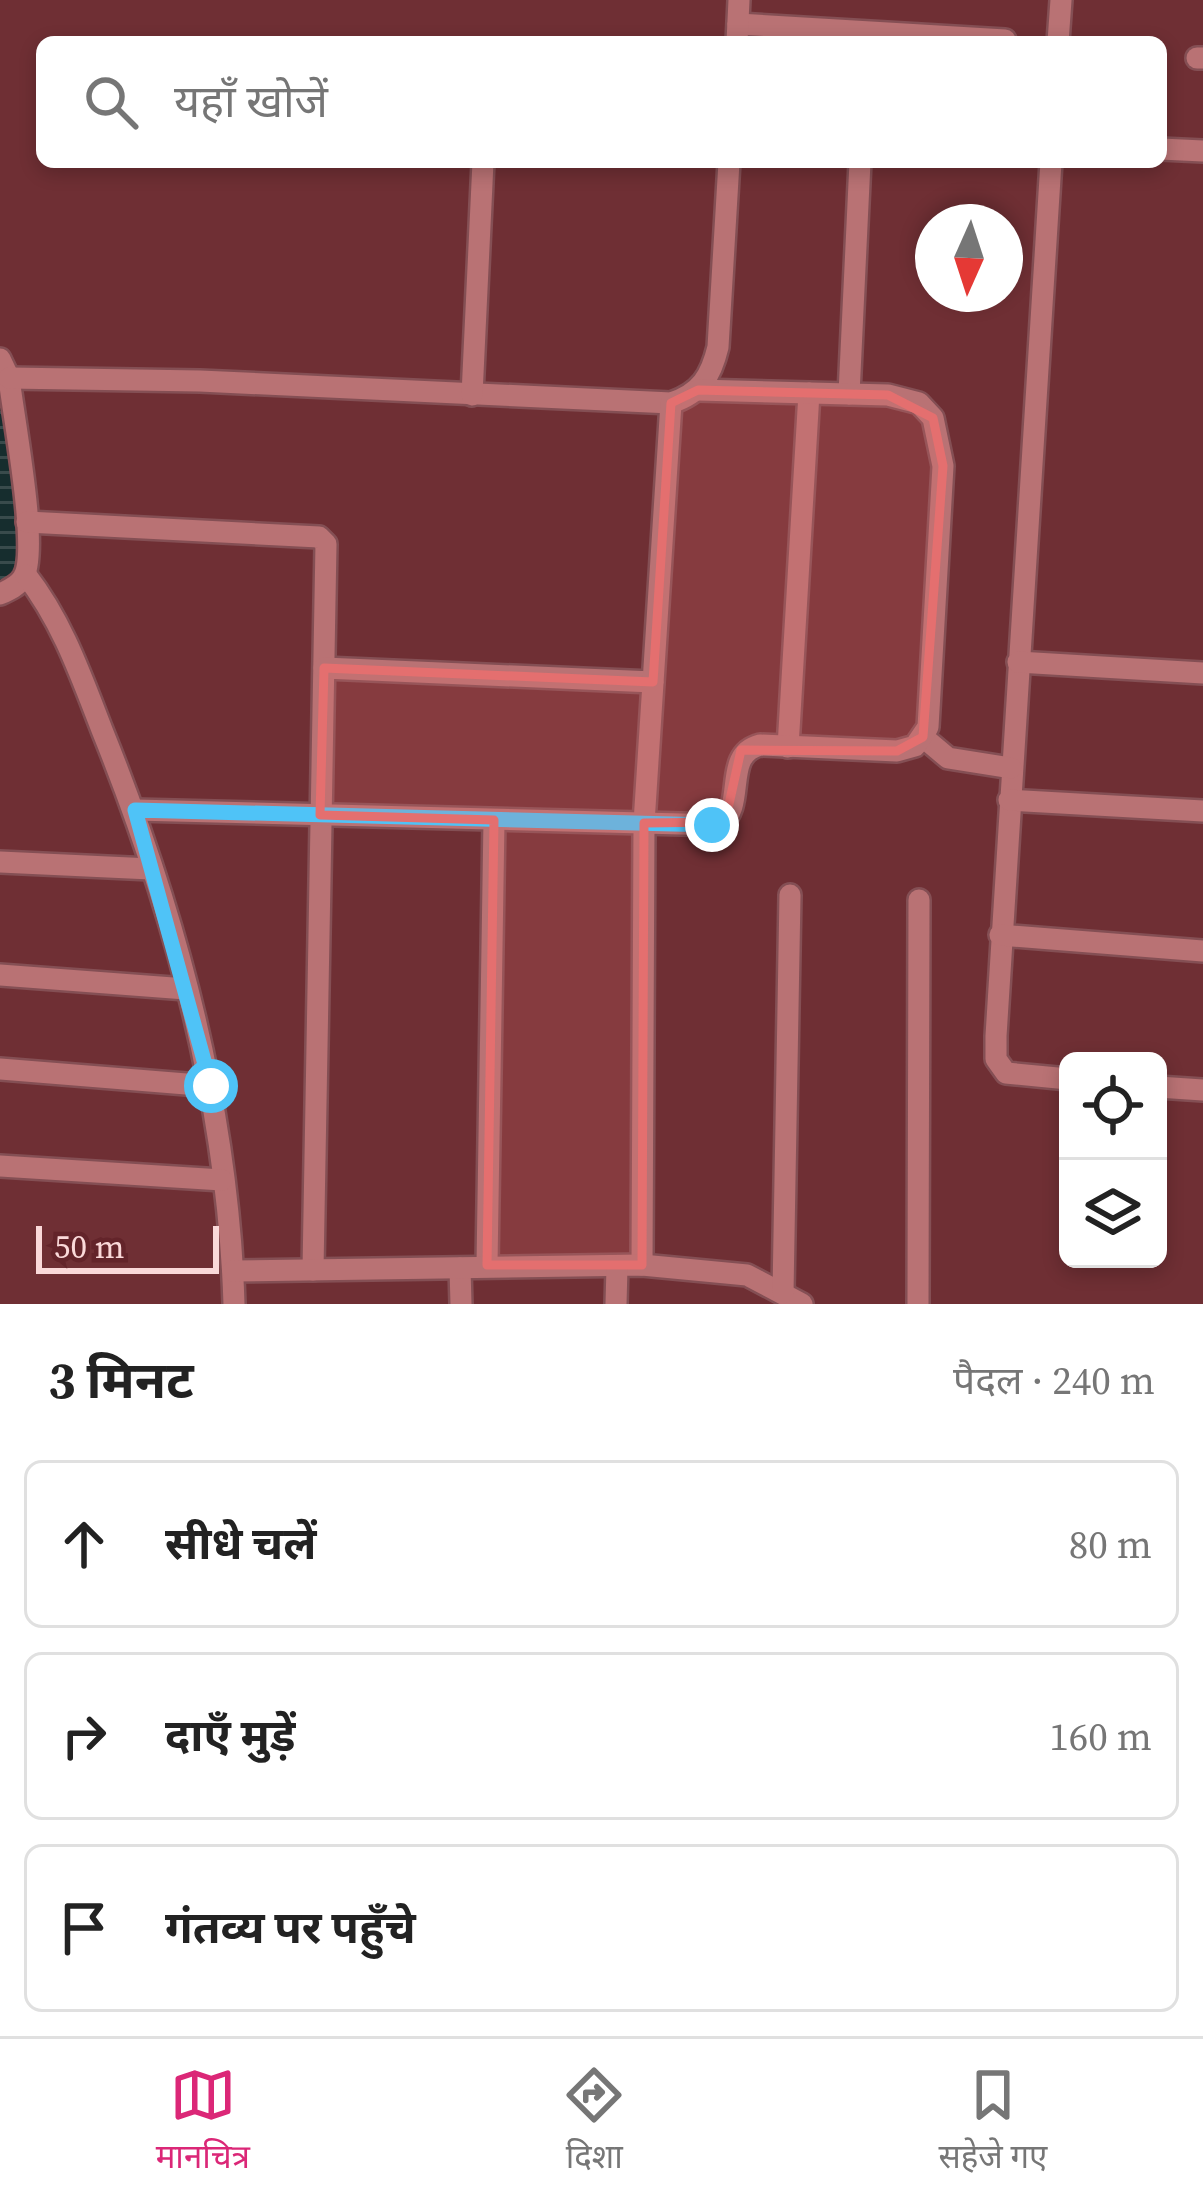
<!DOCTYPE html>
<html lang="hi">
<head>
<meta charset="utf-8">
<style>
  body { margin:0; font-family:"Source Serif 4","Noto Sans Devanagari",serif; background:#f6f6f6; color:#222 }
  .controls { position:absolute; right:36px; bottom:36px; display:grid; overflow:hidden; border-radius:18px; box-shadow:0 6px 18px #0003 }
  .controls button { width:108px; height:108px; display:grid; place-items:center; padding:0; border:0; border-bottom:3px solid #e0e0e0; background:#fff; color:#222; font:60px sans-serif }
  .compass { position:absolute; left:915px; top:204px; width:108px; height:108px; border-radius:50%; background:#fff; box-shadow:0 6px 18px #0003; rotate:183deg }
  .scale { position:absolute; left:36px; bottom:30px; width:183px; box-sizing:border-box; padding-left:12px; border:6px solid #fad9d9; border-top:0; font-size:33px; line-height:42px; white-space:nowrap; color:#fad9d9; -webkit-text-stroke:9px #63242a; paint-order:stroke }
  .stop { position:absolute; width:36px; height:36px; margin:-27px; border:9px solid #4fc3f7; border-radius:50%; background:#fff }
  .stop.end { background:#4fc3f7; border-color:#fff; box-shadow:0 3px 12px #0008 }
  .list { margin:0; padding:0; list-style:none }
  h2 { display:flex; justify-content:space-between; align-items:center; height:156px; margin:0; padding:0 48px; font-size:51px }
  h2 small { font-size:39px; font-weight:400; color:#767676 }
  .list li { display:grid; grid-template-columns:78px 1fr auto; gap:36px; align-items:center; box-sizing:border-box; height:168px; margin:0 24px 24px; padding:0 24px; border:3px solid #e0e0e0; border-radius:18px }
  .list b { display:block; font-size:45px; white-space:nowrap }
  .list em { font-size:39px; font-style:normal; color:#767676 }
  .icon { flex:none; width:66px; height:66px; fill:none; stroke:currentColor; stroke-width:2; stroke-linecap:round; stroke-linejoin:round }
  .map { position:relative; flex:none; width:1203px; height:1304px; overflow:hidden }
  .search { position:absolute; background:#fff; box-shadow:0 6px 18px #0003; left:36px; right:36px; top:36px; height:132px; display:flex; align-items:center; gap:30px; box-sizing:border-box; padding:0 42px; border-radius:18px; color:#767676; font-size:45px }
  .sheet { height:732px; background:#fff }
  nav { display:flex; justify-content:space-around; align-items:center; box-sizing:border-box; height:168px; border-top:3px solid #e0e0e0; background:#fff; font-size:33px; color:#767676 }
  nav a { display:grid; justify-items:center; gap:6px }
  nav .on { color:#db2777 }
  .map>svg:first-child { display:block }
</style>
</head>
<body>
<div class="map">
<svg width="1203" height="1304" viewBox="0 0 1203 1304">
  <defs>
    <pattern id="water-rules" width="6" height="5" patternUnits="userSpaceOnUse" patternTransform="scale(3)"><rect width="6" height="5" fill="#162d2e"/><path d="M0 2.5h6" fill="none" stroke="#394b4c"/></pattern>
  </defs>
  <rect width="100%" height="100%" fill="#6f2f34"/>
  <path fill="url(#water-rules)" d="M0,381C8,433 37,535 11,581L0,585Z"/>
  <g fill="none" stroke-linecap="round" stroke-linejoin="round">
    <g stroke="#844f54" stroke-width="26">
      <g id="minor">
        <polyline points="738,24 1005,40"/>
        <polyline points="737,42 739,0"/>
        <polyline points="1058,42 1061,0"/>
        <polyline points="1197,58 1203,58"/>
        <polyline points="1161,149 1203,151"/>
        <polyline points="1051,162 996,1036 996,1059 1006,1073 1068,1079"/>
        <path d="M0,359L9,378C13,415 40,553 23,578C18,586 9,590 0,594"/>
        <path d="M9,378L200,381L671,403C701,393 711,376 718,347L729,162"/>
        <polyline points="849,394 860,162"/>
        <polyline points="472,395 483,162"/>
        <polyline points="27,522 319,537 326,544 313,1270"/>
        <path d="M26,575C62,621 81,676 102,730C175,911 228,1108 234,1304"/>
        <polyline points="1018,662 1203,673"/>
        <polyline points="324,668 653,682"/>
        <polyline points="923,737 948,758 1011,768"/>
        <polyline points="788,747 809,393"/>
        <polyline points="1009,800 1203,811"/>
        <path d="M135,810L720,825C747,804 722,755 760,745L897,751L915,746L928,727L943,466L933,418L919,403L888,395L698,390"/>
        <polyline points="0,862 151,869"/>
        <polyline points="1000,935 1203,951"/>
        <polyline points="0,975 186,989"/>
        <polyline points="0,1069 211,1086"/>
        <polyline points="1158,1087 1203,1090"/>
        <polyline points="0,1166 222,1180"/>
        <polyline points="487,1265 494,820"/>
        <polyline points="642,1265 644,823 671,403"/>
        <polyline points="460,1268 461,1304"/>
        <polyline points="233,1271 642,1265 747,1275 802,1304"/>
        <polyline points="783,1293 790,895"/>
        <polyline points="616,1304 617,1267"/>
        <polyline points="918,1304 919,900"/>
      </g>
    </g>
    <use href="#minor" stroke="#b97274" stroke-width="21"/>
  </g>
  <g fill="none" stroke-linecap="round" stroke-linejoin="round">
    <polyline stroke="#4fc3f7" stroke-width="15" points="211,1086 135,810 712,825"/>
  </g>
  <path fill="#e46f6f" fill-opacity="0.2" stroke="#e46f6f" stroke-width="9" stroke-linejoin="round" d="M698,390L888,395L933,418L943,466L923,737L897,751L741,750L725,822L644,823L642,1265H487L494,820L320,815L324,668L653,682L671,403Z"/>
</svg>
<div class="controls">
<button><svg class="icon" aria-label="locate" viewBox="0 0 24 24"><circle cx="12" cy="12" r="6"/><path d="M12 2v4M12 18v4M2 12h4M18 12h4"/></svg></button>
<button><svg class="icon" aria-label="layers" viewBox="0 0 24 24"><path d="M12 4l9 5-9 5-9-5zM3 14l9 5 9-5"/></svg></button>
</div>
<svg class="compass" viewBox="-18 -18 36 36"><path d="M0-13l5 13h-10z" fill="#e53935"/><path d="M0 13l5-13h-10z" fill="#767676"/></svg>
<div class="scale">50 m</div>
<div class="stop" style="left:211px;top:1086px"></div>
<div class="stop end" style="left:712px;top:825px"></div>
<div class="search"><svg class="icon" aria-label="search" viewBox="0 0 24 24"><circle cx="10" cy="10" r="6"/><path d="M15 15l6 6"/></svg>यहाँ खोजें</div>
</div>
<section class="sheet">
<h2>3 मिनट<small>पैदल · 240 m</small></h2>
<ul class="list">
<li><svg class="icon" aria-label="ahead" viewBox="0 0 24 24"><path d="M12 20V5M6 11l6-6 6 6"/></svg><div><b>सीधे चलें</b></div><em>80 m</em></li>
<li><svg class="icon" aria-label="right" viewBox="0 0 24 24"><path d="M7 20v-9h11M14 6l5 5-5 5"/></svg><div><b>दाएँ मुड़ें</b></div><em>160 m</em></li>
<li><svg class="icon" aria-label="arrive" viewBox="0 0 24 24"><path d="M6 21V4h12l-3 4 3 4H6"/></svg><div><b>गंतव्य पर पहुँचे</b></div></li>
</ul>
</section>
<nav>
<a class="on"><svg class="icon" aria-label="map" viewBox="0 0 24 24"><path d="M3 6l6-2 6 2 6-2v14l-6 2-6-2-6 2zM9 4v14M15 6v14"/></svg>मानचित्र</a>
<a><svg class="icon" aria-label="directions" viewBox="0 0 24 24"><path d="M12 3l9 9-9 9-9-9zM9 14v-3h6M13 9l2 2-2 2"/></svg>दिशा</a>
<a><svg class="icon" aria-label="saved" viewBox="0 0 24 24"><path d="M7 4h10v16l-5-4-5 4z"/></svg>सहेजे गए</a>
</nav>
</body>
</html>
